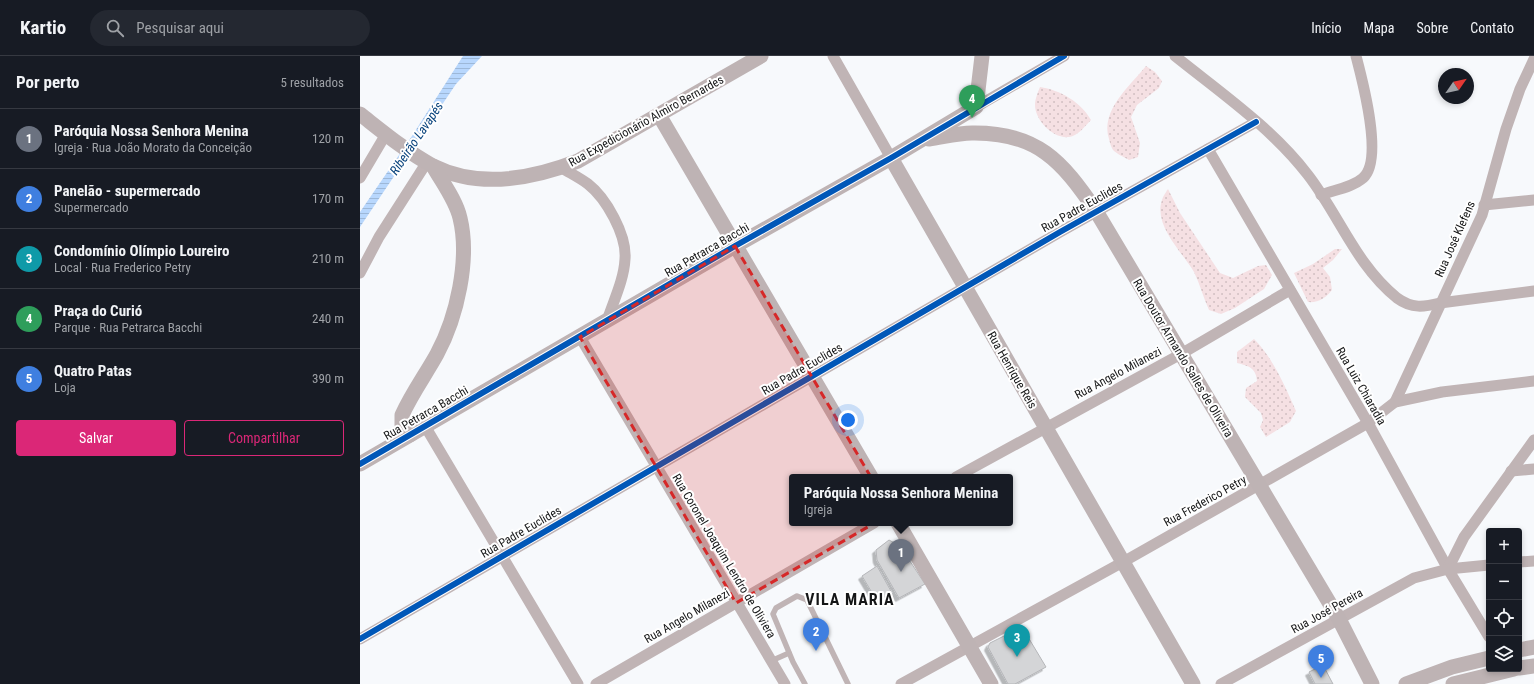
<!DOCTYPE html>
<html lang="pt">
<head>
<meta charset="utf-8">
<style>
  body { margin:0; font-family:"Roboto Condensed",sans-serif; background:#242831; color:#f1f3f6 }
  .controls { position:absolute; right:12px; bottom:12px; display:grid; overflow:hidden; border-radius:4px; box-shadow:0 2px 6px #0003 }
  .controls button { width:36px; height:36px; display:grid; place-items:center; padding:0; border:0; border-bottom:1px solid #363941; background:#171b24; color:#f1f3f6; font:20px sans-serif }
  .compass { position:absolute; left:1078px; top:12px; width:36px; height:36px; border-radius:50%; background:#171b24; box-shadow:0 2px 6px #0003; rotate:56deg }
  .you { position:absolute; left:488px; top:364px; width:14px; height:14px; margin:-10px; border:3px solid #fff; border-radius:50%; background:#1a73e8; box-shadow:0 0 0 6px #1a73e833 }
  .badge { display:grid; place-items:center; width:26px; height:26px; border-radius:50%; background:#db2777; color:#fff; font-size:13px; font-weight:700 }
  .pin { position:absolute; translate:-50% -33px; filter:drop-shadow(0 1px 2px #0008) }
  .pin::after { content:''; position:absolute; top:21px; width:14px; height:12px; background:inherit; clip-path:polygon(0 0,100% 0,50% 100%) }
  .popup { position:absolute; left:429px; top:418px; width:224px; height:52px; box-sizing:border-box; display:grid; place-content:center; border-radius:4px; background:#171b24; filter:drop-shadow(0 1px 3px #0005); font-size:13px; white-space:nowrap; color:#9ea1a6 }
  .popup b { font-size:15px; color:#f1f3f6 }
  .popup::after { content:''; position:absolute; left:50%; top:100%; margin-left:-8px; border:8px solid transparent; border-top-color:#171b24 }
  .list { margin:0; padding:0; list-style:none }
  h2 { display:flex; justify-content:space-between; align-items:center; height:52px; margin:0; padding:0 16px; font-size:17px }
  h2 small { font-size:13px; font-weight:400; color:#9ea1a6 }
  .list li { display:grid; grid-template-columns:26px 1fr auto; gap:12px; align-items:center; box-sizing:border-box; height:60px; padding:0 16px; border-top:1px solid #363941 }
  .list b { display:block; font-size:15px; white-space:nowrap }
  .list p { margin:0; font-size:13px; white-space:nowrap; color:#9ea1a6 }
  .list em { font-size:13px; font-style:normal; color:#9ea1a6 }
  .actions { display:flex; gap:8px; padding:12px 16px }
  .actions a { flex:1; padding:9px 0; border:1px solid #db2777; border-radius:4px; text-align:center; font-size:14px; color:#db2777 }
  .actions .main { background:#db2777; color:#fff }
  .icon { flex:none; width:22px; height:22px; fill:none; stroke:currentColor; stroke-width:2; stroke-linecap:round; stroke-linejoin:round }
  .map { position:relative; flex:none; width:1174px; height:628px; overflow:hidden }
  header { display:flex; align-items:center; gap:24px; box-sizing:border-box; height:56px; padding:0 20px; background:#171b24; border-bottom:1px solid #363941 }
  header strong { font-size:19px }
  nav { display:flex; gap:22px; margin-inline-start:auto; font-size:14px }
  .search { width:280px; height:36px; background:#242831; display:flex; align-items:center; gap:10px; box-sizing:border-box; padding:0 14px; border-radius:22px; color:#9ea1a6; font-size:15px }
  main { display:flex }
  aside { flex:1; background:#171b24 }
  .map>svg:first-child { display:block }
</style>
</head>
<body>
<header>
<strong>Kartio</strong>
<div class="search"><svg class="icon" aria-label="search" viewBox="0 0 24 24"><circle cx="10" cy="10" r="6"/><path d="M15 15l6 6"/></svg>Pesquisar aqui</div>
<nav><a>Início</a><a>Mapa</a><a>Sobre</a><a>Contato</a></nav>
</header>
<main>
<aside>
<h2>Por perto<small>5 resultados</small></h2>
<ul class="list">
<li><span class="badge" style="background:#6b7280">1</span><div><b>Paróquia Nossa Senhora Menina</b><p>Igreja · Rua João Morato da Conceição</p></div><em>120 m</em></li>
<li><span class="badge" style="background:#3f7fe0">2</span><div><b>Panelão - supermercado</b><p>Supermercado</p></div><em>170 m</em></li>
<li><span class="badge" style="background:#0f9aa8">3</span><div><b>Condomínio Olímpio Loureiro</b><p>Local · Rua Frederico Petry</p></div><em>210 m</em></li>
<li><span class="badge" style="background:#2e9e5b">4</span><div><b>Praça do Curió</b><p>Parque · Rua Petrarca Bacchi</p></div><em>240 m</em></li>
<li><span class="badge" style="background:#3f7fe0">5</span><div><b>Quatro Patas</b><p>Loja</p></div><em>390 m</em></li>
</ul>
<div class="actions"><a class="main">Salvar</a><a>Compartilhar</a></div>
</aside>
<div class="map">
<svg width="1174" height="628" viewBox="0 0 1174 628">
  <defs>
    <pattern id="green-dots" width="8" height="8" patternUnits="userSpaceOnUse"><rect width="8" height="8" fill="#f5e0e3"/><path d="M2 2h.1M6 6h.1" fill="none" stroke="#d1bfc2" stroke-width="1.8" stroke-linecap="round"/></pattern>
    <pattern id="water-rules" width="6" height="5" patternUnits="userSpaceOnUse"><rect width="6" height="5" fill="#b8d7fd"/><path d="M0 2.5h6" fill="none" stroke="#9db8d8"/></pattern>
    <filter id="shadow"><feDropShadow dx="-3.5" dy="3.5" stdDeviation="0" flood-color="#0004"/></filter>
  </defs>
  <rect width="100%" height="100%" fill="#f7f9fc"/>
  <g fill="url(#green-dots)">
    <path d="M786,10L795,16L802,25L799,32L777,49L771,61L780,87L778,101L769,104C764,101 757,98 753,94C751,91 750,87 749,83C740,54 770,30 786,10Z"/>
    <path d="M680,31C700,34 721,46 731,64C725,70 718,80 709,81C693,83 675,64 675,49C675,43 678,36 680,31Z"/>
    <path d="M808,133L820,157L860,217L873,222L898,210L906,209L912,219L904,233L875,252L861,258L849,254C843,241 840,228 834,216C823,197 793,169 802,144C803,140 806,136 808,133Z"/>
    <path d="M975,193H982L973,204L963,212L970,221L972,234C966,242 958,247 948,246L934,217L953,208Z"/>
    <path d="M894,283C913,302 925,330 936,355L930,366L906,381L900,371L903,364L901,357L885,341L886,332L897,325C896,312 889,310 877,307V296Z"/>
  </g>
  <polygon fill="url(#water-rules)" points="103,0 122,0 96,28 0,171 0,156 52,80"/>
  <g fill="#d4d5d7" stroke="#b5b6b9" filter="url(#shadow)">
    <polygon points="529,484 540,490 565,528 539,542 517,504 516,494"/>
    <polygon points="517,510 532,537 517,545 502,520"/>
    <polygon points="662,571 686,611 655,628 648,628 628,591 630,587"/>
    <polygon points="963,609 973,628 955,628 949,616"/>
  </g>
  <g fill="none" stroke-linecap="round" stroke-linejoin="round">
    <g stroke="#c0b4b5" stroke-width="5.5">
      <polyline points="411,605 429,597"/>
      <polyline points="445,628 433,606 413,558 416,552 437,540 447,544 488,628"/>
    </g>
    <g stroke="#c0b4b5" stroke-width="11">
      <polyline points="473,0 531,102"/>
      <path d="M815,0C861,37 912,72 948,119C979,159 996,209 1037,242C1052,253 1064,251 1080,247L1174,235"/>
      <polyline points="616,51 704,0"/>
      <polyline points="848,93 1008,367 1088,513 1129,581"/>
      <path d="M202,112C210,117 220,122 228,128C246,142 267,179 265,203C264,224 253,246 247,265"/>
      <polyline points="0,122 26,78"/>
      <path d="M961,139C974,134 993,131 1003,122C1024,104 1002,23 996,0"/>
      <polyline points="1124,149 1174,144"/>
      <polyline points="0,217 19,181 67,106"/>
      <polyline points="220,281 425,628"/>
      <polyline points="1035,346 1122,159 1146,73 1160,33 1174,3"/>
      <polyline points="65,370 218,628"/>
      <polyline points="1151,415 1174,413"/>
      <polyline points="596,421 821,298 930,234"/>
      <polyline points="1159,506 1174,505"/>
      <polyline points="1088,513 1104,481 1174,384"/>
      <polyline points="0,583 700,176 896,66"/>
      <polyline points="236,628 514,467"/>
      <polyline points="541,628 763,506 1008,367 1035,346 1082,336 1174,325"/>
      <polyline points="861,628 1054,522 1088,513 1129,509"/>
    </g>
    <g stroke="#beb3b4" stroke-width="15">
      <path d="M0,58C23,76 47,96 73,110C119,133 172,123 218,105L401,0"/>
      <polyline points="299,59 511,421"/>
      <path d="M569,83C583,81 598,77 612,77C677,76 702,105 736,155L979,563L1012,628"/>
      <polyline points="531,102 833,628"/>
      <path d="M50,379L42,369V359C52,337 66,318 77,298C97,261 110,203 100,162C96,144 82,126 73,110"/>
      <polyline points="0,408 375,190 531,102 616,51 622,0"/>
      <polyline points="538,467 631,628"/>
      <polyline points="1159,594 1174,591"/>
      <polyline points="1159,612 1174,610"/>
      <polyline points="1046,628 1092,611 1129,602"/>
      <polyline points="1093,628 1154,613"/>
    </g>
    <g stroke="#fff" stroke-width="8">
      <g id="cycleway">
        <polyline points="0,408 375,190 531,102 704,0"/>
        <polyline points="0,583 700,176 896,66"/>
      </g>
    </g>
    <use href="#cycleway" stroke="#0057b8" stroke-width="6"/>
  </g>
  <path fill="#d62828" fill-opacity="0.2" stroke="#d62828" stroke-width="3" stroke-dasharray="8 5" stroke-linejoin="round" d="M375,190L532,457L376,547L220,281Z"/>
  <g text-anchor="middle" stroke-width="4" stroke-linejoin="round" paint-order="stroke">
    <g font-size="12" fill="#151617" stroke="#fff">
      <text transform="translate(286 65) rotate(-29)" y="4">Rua Expedicionário Almiro Bernardes</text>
      <text transform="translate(722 151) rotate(-29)" y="4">Rua Padre Euclides</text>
      <text transform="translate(1095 183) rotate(-66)" y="4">Rua José Klefens</text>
      <text transform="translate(347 194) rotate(-30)" y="4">Rua Petrarca Bacchi</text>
      <text transform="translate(823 302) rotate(59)" y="4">Rua Doutor Armando Salles de Oliveira</text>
      <text transform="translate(442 313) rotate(-30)" y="4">Rua Padre Euclides</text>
      <text transform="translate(652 314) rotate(60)" y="4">Rua Henrique Reis</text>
      <text transform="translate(758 317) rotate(-28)" y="4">Rua Angelo Milanezi</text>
      <text transform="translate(1001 330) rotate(60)" y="4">Rua Luiz Chiaradia</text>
      <text transform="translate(66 357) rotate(-30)" y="4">Rua Petrarca Bacchi</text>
      <text transform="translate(845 445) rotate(-29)" y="4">Rua Frederico Petry</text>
      <text transform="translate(161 476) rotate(-30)" y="4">Rua Padre Euclides</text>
      <text transform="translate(364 500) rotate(59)" y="4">Rua Coronel Joaquim Lendro de Oliviera</text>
      <text transform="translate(967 555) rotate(-29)" y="4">Rua José Pereira</text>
      <text transform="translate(327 560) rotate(-30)" y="4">Rua Angelo Milanezi</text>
    </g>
    <g font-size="13" font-style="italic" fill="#07427c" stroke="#fff">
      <text transform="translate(56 82) rotate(-56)" y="5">Ribeirão Lavapés</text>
    </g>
    <g font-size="16" font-weight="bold" letter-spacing="1" fill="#151617" stroke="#fff">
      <text x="490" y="549">VILA MARIA</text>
    </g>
  </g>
</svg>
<div class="controls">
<button>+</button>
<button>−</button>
<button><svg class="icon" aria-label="locate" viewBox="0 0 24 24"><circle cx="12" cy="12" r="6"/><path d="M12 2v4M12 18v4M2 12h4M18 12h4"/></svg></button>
<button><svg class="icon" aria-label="layers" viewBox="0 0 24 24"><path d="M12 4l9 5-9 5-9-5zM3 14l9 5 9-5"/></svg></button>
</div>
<svg class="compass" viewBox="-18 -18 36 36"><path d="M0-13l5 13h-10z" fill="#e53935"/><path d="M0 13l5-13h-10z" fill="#9ea1a6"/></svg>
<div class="you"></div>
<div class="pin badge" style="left:541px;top:516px;background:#6b7280">1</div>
<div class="popup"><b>Paróquia Nossa Senhora Menina</b>Igreja</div>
<div class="pin badge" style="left:456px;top:595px;background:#3f7fe0">2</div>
<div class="pin badge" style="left:657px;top:601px;background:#0f9aa8">3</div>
<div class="pin badge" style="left:612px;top:62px;background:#2e9e5b">4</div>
<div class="pin badge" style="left:961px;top:622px;background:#3f7fe0">5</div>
</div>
</main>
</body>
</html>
